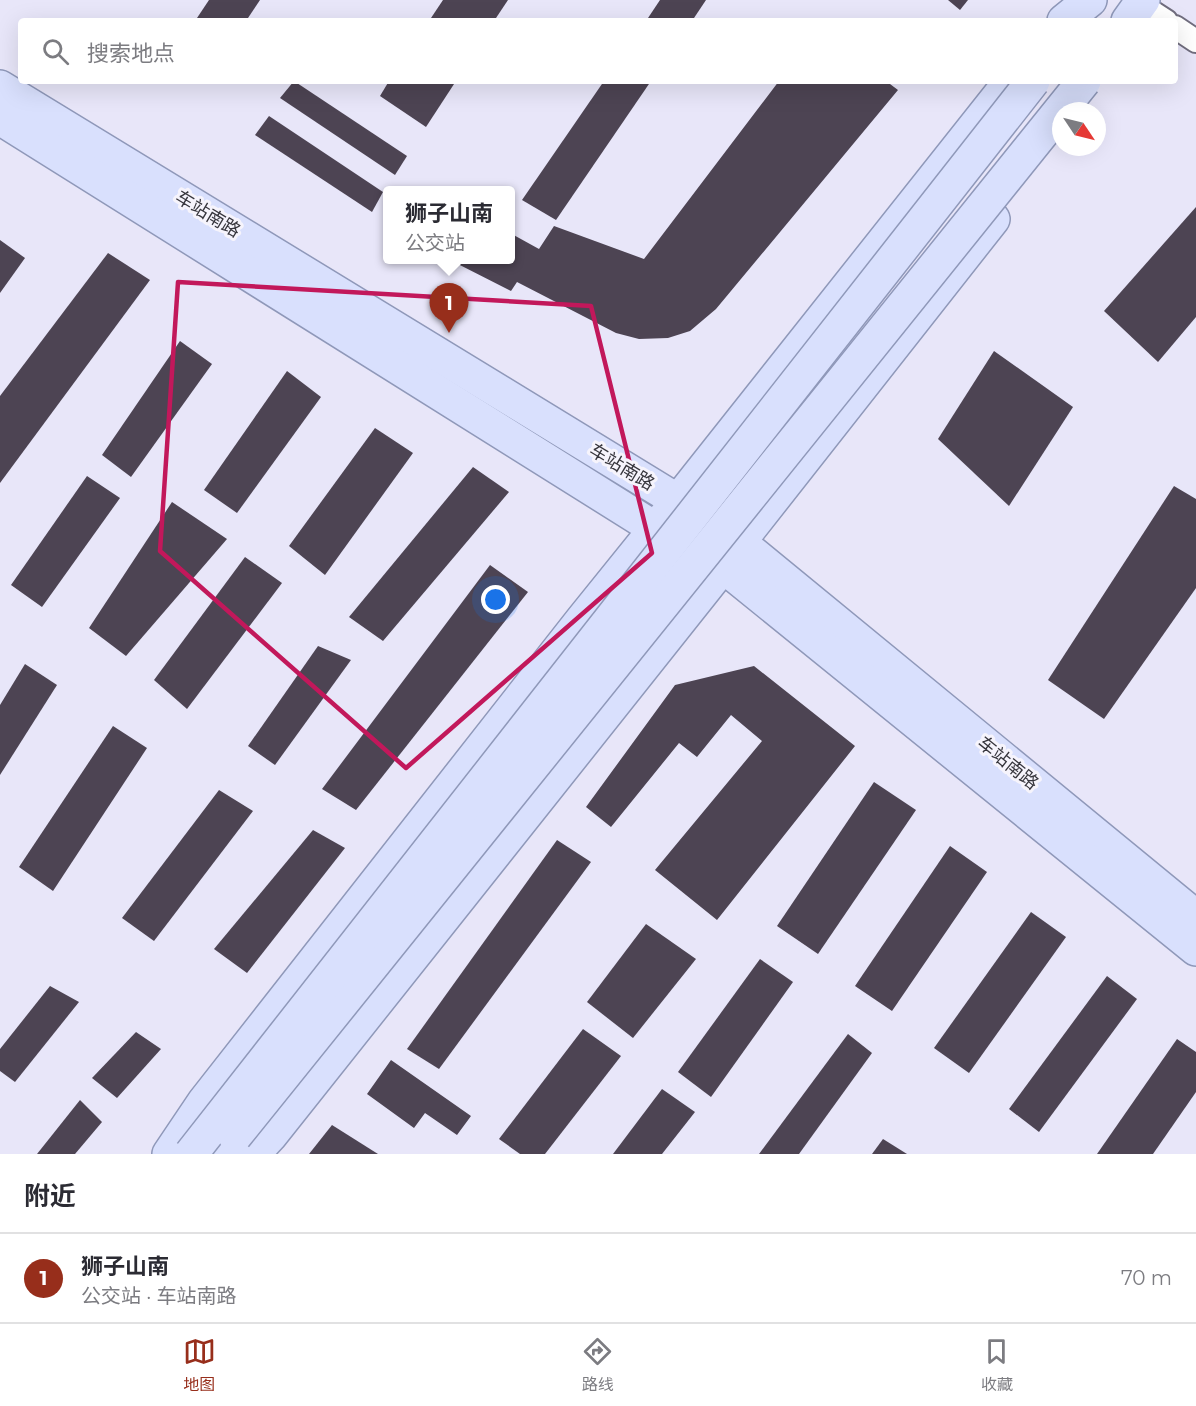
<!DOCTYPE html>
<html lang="zh">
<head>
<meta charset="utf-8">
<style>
  body { margin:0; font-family:Montserrat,"Noto Sans SC",sans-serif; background:#f7f7f7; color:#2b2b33 }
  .compass { position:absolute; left:1052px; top:102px; width:54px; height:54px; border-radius:50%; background:#fff; box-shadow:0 6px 24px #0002; rotate:125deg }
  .you { position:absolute; left:496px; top:600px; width:21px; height:21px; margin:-15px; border:4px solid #fff; border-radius:50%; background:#1a73e8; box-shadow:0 0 0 9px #1a73e833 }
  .badge { display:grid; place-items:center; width:39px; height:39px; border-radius:50%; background:#972e1b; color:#fff; font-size:20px; font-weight:700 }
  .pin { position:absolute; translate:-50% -50px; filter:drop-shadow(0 2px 3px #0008) }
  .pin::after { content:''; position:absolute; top:32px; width:21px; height:18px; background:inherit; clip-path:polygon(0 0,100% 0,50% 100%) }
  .popup { position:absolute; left:383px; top:186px; width:132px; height:78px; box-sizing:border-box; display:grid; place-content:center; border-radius:6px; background:#fff; filter:drop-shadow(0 2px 4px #0005); font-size:20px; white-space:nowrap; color:#7c7c81 }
  .popup b { font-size:22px; color:#2b2b33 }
  .popup::after { content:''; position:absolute; left:50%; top:100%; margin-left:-12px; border:12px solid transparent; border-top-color:#fff }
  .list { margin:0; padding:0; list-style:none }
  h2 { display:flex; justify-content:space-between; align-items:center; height:78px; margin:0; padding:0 24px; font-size:26px }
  h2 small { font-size:20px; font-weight:400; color:#7c7c81 }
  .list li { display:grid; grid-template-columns:39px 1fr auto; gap:18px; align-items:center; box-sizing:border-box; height:90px; padding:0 24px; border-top:2px solid #e1e1e2 }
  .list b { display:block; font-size:22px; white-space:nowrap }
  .list p { margin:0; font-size:20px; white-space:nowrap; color:#7c7c81 }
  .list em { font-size:20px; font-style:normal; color:#7c7c81 }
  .icon { flex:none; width:33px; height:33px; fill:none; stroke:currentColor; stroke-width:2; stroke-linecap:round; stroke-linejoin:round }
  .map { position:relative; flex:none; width:1196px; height:1154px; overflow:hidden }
  .search { position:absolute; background:#fff; box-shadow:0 6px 24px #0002; left:18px; right:18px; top:18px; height:66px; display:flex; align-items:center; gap:15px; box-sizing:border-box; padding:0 21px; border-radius:6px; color:#7c7c81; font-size:22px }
  .sheet { height:168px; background:#fff }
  nav { display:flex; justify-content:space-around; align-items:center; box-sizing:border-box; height:84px; border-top:2px solid #e1e1e2; background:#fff; font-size:16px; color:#7c7c81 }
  nav a { display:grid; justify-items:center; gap:3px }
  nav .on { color:#972e1b }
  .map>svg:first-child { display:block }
</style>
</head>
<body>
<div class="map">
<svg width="1196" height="1154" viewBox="0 0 1196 1154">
  <rect width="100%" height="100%" fill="#e8e6f9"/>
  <g fill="#4d4453">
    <polygon points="209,0 260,0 246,21 195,21"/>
    <polygon points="443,0 508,0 494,21 429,21"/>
    <polygon points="660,0 706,0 692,21 646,21"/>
    <polygon points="948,0 968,0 960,10"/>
    <polygon points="294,81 407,156 395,175 280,98"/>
    <polygon points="389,81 456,81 426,127 380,96"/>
    <polygon points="604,81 651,81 556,220 522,200"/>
    <polygon points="779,81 886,81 898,90 716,309 690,331 668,338 639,339 616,333 517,282 511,291 450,260 510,260 510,233 539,249 554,226 644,259"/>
    <polygon points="269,116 383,192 372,212 255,135"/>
    <polygon points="1196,207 1196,317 1158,362 1104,311"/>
    <polygon points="0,240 25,258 0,293"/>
    <polygon points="108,253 150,280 0,483 0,396"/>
    <polygon points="180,341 212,364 131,477 102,455"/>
    <polygon points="994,351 1073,407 1009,506 938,439"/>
    <polygon points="287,371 321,397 237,513 204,490"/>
    <polygon points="375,428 413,453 325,575 289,546"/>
    <polygon points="473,467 509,492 383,641 349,617"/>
    <polygon points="87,476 120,498 42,607 11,585"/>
    <polygon points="1174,486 1196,499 1196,588 1104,719 1048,680"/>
    <polygon points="172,502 227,539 126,656 89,628"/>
    <polygon points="245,557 282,583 187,709 154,680"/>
    <polygon points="490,565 528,592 356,810 322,789"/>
    <polygon points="318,646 351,660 275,765 248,746"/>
    <polygon points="25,664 57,685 0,775 0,705"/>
    <polygon points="754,666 855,746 717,920 655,870 762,741 731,715 697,757 679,743 611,827 586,807 675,685"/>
    <polygon points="113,726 147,748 53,891 19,867"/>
    <polygon points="874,782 916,810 818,954 777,926"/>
    <polygon points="219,790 253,811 154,941 122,918"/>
    <polygon points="313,830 345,848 247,973 214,949"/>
    <polygon points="557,840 591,862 439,1069 407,1049"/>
    <polygon points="950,846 987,872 892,1011 855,986"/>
    <polygon points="1031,912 1066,937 969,1073 934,1048"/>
    <polygon points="646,924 696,959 633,1038 587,1002"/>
    <polygon points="760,959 793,982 711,1097 678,1072"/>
    <polygon points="1107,976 1137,999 1039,1132 1009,1109"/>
    <polygon points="50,986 79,1002 15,1082 0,1071 0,1049"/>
    <polygon points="583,1029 621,1056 545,1154 520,1154 499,1139"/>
    <polygon points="136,1032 161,1049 117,1098 92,1078"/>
    <polygon points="848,1034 872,1053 799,1154 759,1154"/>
    <polygon points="1177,1039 1196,1052 1196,1092 1153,1154 1097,1154"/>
    <polygon points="391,1060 471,1116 457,1135 425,1113 414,1128 367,1094"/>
    <polygon points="662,1089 695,1112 662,1154 613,1154"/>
    <polygon points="80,1100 102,1122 75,1154 37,1154"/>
    <polygon points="332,1125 378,1154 309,1154"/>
    <polygon points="883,1139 907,1154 872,1154"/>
  </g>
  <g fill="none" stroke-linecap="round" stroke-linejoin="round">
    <g stroke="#706d7e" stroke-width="26">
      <g id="street">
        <polyline points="1140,4 1166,21"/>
        <polyline points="1175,27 1196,41"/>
      </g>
    </g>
    <g stroke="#8f98b9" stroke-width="36">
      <g id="primary">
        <polyline points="1064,21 1090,0"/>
        <polyline points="1128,21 1143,0"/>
        <polyline points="0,87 678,501 739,542 1196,917"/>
        <polyline points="0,118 656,529 723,566 1196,949"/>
        <polyline points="169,1154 204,1102 582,620 678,501 1011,81"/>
        <polyline points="220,1154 235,1136"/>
        <polyline points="253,1154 270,1136 723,566 739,542 993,219"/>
      </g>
    </g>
    <use href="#street" stroke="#fff" stroke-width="22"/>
    <use href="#primary" stroke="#d9e0fd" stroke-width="33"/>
    <g stroke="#8f98b9" stroke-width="36" stroke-linecap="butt">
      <g id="primary-bridge">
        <polyline points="235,1136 1084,81"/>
        <polyline points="191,1154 1033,81"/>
      </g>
    </g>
    <use href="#primary-bridge" stroke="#d9e0fd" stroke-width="33"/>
  </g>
  <path fill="none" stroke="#c2185b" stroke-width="4.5" stroke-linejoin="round" d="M178,282L591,306L652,553L406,768L160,551Z"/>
  <g text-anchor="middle" stroke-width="6" stroke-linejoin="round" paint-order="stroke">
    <g font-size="18" fill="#37363d" stroke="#f6f4fc">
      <text transform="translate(208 214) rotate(31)" y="6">车站南路</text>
      <text transform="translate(622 467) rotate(31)" y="6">车站南路</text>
      <text transform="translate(1008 763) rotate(39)" y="6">车站南路</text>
    </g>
  </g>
</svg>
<svg class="compass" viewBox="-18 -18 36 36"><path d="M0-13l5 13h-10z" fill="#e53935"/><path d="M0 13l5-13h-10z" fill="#7c7c81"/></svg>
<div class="you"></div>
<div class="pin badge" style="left:449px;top:333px">1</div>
<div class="popup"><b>狮子山南</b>公交站</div>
<div class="search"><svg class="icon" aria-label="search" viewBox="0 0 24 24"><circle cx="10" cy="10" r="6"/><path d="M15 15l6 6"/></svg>搜索地点</div>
</div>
<section class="sheet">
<h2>附近<small></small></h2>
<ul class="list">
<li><span class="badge">1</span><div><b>狮子山南</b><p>公交站 · 车站南路</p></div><em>70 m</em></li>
</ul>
</section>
<nav>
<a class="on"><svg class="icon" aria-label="map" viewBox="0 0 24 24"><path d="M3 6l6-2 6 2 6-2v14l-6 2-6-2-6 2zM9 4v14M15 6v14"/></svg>地图</a>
<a><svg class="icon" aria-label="directions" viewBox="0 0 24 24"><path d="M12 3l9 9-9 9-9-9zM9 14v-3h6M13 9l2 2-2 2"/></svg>路线</a>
<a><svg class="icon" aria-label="saved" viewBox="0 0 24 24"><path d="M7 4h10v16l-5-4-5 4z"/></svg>收藏</a>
</nav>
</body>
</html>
